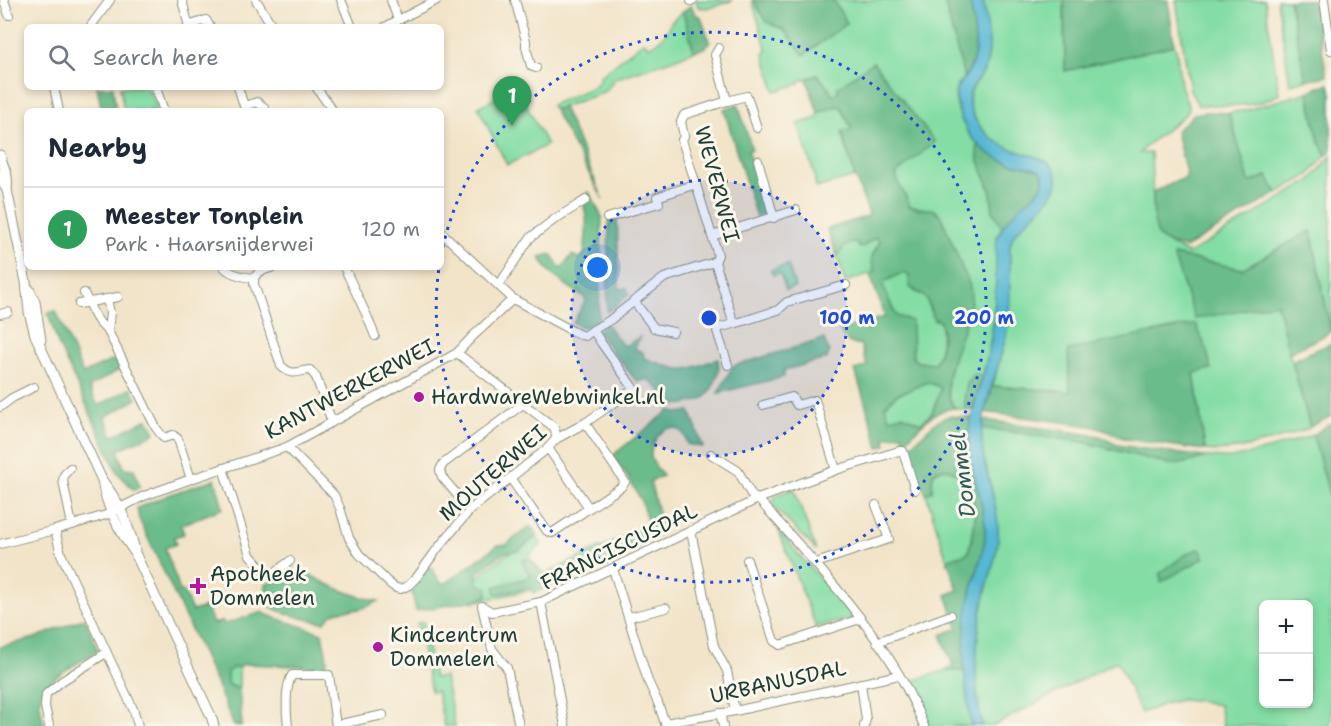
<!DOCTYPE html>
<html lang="en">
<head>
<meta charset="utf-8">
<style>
  body { margin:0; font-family:"Shantell Sans",sans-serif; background:#f6f6f7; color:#1f2937 }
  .controls { position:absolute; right:18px; bottom:18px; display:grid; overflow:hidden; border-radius:9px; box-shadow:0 3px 9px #0003 }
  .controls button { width:54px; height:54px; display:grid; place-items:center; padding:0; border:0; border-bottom:2px solid #e0e1e3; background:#fff; color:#1f2937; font:30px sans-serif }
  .you { position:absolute; left:598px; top:268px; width:21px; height:21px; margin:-15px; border:4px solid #fff; border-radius:50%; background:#1a73e8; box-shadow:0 0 0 9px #1a73e833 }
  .badge { display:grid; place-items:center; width:39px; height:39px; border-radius:50%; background:#b5179e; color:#fff; font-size:20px; font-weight:700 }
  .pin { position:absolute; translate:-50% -50px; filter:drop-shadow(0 2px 3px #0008) }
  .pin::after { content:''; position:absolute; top:32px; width:21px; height:18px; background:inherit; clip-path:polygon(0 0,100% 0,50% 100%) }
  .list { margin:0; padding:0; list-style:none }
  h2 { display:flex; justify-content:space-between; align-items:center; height:78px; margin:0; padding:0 24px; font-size:26px }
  h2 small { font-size:20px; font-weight:400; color:#747a83 }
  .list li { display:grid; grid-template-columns:39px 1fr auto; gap:18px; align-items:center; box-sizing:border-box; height:84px; padding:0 24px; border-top:2px solid #e0e1e3 }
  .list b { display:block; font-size:22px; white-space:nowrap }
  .list p { margin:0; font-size:20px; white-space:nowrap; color:#747a83 }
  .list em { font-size:20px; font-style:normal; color:#747a83 }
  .icon { flex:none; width:33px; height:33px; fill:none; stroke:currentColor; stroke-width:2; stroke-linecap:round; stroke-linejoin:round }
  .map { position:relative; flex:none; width:1331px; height:726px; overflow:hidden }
  .search { position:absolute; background:#fff; box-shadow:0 3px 9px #0003; left:24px; top:24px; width:420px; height:66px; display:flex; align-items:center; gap:15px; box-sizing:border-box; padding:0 21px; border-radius:9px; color:#747a83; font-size:22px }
  .panel { position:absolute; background:#fff; box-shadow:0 3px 9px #0003; left:24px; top:108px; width:420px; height:162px; border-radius:9px }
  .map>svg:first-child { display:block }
</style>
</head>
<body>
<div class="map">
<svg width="1331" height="726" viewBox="0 0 1331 726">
  <rect width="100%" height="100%" fill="#fbf7ec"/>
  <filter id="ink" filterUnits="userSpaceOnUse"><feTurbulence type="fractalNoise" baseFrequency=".0167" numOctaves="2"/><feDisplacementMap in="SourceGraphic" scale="12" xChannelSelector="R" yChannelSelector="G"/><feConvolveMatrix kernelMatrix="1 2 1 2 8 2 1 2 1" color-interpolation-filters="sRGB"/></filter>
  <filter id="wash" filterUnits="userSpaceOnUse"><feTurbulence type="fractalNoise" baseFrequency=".008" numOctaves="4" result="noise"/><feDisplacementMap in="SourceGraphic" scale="24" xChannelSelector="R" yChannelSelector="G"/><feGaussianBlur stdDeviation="1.35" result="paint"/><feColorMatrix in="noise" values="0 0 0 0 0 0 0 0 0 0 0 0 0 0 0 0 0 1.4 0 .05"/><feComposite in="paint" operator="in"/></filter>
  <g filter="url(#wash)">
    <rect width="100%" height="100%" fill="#f2e4c9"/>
    <g fill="#83dda4" stroke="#518d6c" stroke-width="1.5" fill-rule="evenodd">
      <path d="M696,0H733C722,4 710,10 698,7Z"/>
      <path d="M752,0H754L762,15L772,25L784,29L847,23L833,0H944L964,77C962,80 957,85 956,89C952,104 966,134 977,143L978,158L991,192L993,211L1002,227L997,236C996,282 996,330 983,375H977C968,385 960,396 967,410L955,408C931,382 973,325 971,294C970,285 966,276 962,268C955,250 948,233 941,216L937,211L909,206L906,197L898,183L896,173L935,142L844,85L838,88L839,91L833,95L818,75L800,81L799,84L775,91L764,54L767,51Z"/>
      <path d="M983,0H1064L1065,71L1174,45L1176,48L1181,85L1189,109L1186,114L1146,146L1140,153H1151L1154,221L1162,240L1189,254L1311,180L1331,156V332L1311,231L1242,269L1173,255L1277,303L1289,353L1292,361L1310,427L1306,430C1273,439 1239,454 1205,450L1194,372L1211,369L1207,351L1196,324L1069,350L1071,392L993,386L1006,334L1009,308L1010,245C1011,242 1012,239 1013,236C1023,222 1055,200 1057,183C1059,160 1033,157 1017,152C1009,149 1000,145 993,139C982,132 973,118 970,105C966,90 980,81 985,69C993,51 986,19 983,0Z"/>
      <path d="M1176,0H1265L1279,94C1254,109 1226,105 1198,105L1190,90Z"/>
      <polygon points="1277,0 1289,0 1306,80 1290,84"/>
      <path d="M683,12L694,51L671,60L614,79L607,90L599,94L554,110L551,105L593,87L599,81L600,76L644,41L649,47C659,40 669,34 671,22Z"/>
      <path d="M120,87C150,87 147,82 158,111H124Z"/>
      <polygon points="517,87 547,145 507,165 478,107"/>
      <polygon points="1308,92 1319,141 1326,155 1309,175 1277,193 1267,176 1251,182 1249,181 1229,113 1246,110"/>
      <polygon points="840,105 852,129 842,133 855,177 816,188 814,173 798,124 819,117 818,113"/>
      <path d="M876,237L880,242C872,255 869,256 875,272L845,282L837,256C845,244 850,239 864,247L867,242Z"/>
      <polygon points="788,265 795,287 786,290 780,273 773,275 771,270"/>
      <polygon points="901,273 909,275 909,282 914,291 924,296 927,300 930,311 941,324 941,343 939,353 935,363 918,362 913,358 907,319 897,316 893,310 882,283"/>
      <polygon points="928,382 942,388 932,413 921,423 902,415 889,418 885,406 896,395"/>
      <path d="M982,428L1084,442L1169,464C1182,465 1190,461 1202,458C1211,455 1221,459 1230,458C1256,454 1283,444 1309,437L1313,435L1331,501V726H1223L1219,705L1196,700H1180L1164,704L1141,713L1117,661L993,726H982C973,685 975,640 984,599C987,583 995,566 995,550C995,534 997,516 994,500C990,476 979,453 982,428ZM1264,604H1308V704H1264Z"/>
      <path d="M943,469C954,470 960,475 966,484C981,505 974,530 968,553L947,560L926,494L932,491C934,480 928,472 943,469Z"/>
      <path d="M794,489L816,550L775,508C768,494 784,493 794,489Z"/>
      <polygon points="777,527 798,554 851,613 853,616 851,619 816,627"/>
      <polygon points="534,533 542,545 529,555 536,589 473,602 471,582"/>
      <polygon points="423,622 434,678 445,677 455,726 444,726 437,691 431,692 417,623"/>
      <polygon points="239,666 239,689 227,684 227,672 231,669"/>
      <polygon points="944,671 964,671 971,726 928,726 908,682"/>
    </g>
    <g fill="#6abc8a" stroke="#447c5f" stroke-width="1.5" fill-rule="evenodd">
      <polygon points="754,0 833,0 847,23 804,55 784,29 767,22 762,15"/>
      <path d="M944,0H970C973,25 982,55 964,77Z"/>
      <polygon points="1064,0 1168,0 1174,45 1065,71"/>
      <polygon points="1289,0 1313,0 1327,76 1306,80"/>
      <polygon points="691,5 695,14 701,17 710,42 704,48 694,51 683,12"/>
      <path d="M873,62L935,142L896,174L898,183L906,197L909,206L919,209H932L941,216C948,233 955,250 962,268C966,276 971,285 971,294C973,325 931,382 955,408C934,409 920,427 905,441L902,434L885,438L886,445L879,448L855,370L867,366L861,346L860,344C849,346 845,339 840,330L885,317C881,302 874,289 870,274L875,272C868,253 873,257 880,241L876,237L861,248L859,247L857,243C847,242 842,249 837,256L827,229L868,216L869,214L855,177L842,132L852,129L840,105L818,113L807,79L818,75L833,95L839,91L837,88ZM902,273L909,275L910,287L924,296L927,300L934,320L938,319C947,332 941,350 935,363L918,362L913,358L912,321L897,316L893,310L882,283ZM928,382L941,388L932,413L921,423L902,415L889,418L885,406L896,395Z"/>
      <polygon points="1329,84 1331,93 1331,151 1326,155 1319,141 1308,92 1321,86"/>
      <polygon points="97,87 113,87 116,111 102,111"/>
      <polygon points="738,104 752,150 748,151 767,213 756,217 724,109"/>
      <polygon points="563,107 603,199 554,110"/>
      <polygon points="1208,112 1229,113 1249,181 1251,182 1267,176 1277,193 1185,248 1166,242 1158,236 1154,221 1153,192 1187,177 1176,131 1194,114"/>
      <polygon points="977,143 983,149 1038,170 1042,173 1043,183 1041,188 1002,227 993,211 991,192 978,158"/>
      <path d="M589,192L602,217L599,318L587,326L581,327L573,323L586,299C570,286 548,277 540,257L551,254L561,269L572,255L578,258L582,257L584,254C586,235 590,214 580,197Z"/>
      <polygon points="617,212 619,287 621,289 627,288 629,295 607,312 609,217"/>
      <polygon points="1311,231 1331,332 1289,353 1277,303 1195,319 1173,255 1242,269"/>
      <polygon points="56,311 83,374 115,359 121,369 89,387 98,406 131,388 137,399 105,417 113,436 148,419 155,433 118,450 124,468 134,469 140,487 134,490 118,473 58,344 48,313"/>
      <path d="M605,322L623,346H625L640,337L635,349L643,352L644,358C654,361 675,371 685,369C696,368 707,362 718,359C718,361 719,366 719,368C719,375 710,395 704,398C697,403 685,404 676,405L648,379L638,382L633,377L597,332Z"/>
      <polygon points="1196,324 1207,351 1211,369 1194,373 1205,450 1126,439 1107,431 1092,426 985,412 993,386 1070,392 1068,350"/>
      <polygon points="824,339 829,352 827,359 784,370 784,377 718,393 733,366"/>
      <polygon points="1331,344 1331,416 1310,427 1292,361 1313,351"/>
      <path d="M973,375H983L972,410H967C962,400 965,383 973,375Z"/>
      <path d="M670,410L678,413L690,411L703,447L687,444C686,440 685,434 681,431C666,420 649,442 651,456C652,464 659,470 663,476L650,481L663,532L652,537L641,500L629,479L612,456Z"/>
      <path d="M948,416L971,418C969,430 968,442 969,454C973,482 986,507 985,535C984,555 975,574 971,593C967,615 963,649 964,671H944L953,666L941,635L958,628L946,595L958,590L947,560L968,553C972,538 977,522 975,506C972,491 961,468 943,469C939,469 936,470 934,472C931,477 933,485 932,491L926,494L920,479H917L907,449L936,422Z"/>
      <path d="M984,420L1099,436L1117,445L1204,457C1192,462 1182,465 1169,464L1084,442L982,428Z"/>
      <polygon points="1331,423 1331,501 1313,435"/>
      <polygon points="215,479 223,508 181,525 184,534 174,537 176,544 165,548 180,591 183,591 192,611 207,607 213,624 222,621 225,624 263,612 267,615 322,633 327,658 327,662 323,667 246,664 231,669 227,672 227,684 239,689 242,726 234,726 217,685 139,519 137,508 171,494"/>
      <path d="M529,527H531L538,535L518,551L505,552L477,573C475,583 479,586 488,588L487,596L480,599L416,611L411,588L430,566L441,583H446L498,545H506Z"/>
      <path d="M642,528L645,541L595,567L534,593L529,588L497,594L495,591V587C506,582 519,581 531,576L525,568L522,561L525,559L531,560L543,573H547Z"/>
      <polygon points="1198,549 1201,550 1204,558 1161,582 1160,573 1188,553"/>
      <path d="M291,567L301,576L305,572C328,586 352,596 378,601C372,604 367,607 360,609C346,611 333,608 325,622C315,622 271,612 267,603C265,598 266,590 266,584L274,580Z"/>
      <path d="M85,618L98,651C85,659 47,679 41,693C38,702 42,717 44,726H0V647L35,638Z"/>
    </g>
    <path fill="#57b8d5" stroke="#3b7a84" stroke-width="1.5" d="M970,0H983C986,20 992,43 987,63C983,78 966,88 969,104C975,129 996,145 1020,152C1031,156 1044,157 1053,167C1056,170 1056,175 1057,179C1058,200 1024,220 1013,236C1012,239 1011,242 1010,245C1009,274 1012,306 1006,336C999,367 984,402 982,433C980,468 1000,501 998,537C998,556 989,576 985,594C975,636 973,685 982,726H971C966,691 961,657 966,621C968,605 972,588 977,572C980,560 984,549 985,537C987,501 966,469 969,434C970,412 979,392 984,372C986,363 988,354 990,345C996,312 996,278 996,245C1000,220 1024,205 1041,188C1043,183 1045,175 1040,171C1033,166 1021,166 1013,164C977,154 956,125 956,89C960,83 964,78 968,73C981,51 973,23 970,0Z"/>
  </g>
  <g filter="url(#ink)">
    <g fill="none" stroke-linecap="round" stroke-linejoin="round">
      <g stroke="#88907e" stroke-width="10">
        <g id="minor">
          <polyline points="4,0 9,15"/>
          <polyline points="182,0 189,27"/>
          <polyline points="256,0 273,27"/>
          <polyline points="341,0 352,27"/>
          <polyline points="391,0 398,20"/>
          <polyline points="515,0 526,41 526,47 531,66 536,68"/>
          <polyline points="1324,0 1331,50"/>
          <polyline points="691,1 693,0"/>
          <polyline points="188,26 206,20 210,27"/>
          <polyline points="90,27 110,0"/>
          <polyline points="385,27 437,0"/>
          <polyline points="54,87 59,111"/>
          <polyline points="158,87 156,88 164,111"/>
          <polyline points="238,87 244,106 257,102 264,107 266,111"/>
          <polyline points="316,87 333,111"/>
          <polyline points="727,101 747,96 757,128"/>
          <polyline points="758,160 774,218"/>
          <polyline points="607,218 659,203 657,197 696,184"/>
          <polyline points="441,232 513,299 578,334 585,336 593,330 602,344 634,389 585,423 625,482 621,487 552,533 547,531 511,479"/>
          <polyline points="712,236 796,210"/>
          <polyline points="715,262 718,255 682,140 684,136 681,122 684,115 727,101 715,55 719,48"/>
          <polyline points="715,262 734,324 721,327 717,331 728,365"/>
          <path d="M224,267C231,275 244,277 254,278"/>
          <polyline points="344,267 367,316 375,336"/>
          <path d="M254,278V284L281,366C293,377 297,371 310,370L316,377L332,422"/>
          <polyline points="254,278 259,272 273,267"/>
          <polyline points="499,285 530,238 555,219 586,200"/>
          <path d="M84,293C91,308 95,321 108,331L156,428L164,438L173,435L178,439L191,479"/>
          <polyline points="107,299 110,313 108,331"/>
          <polyline points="634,301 654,328 673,332"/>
          <polyline points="79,304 118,297"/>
          <polyline points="0,314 8,312"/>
          <polyline points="734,324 778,310 787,302 846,285"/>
          <polyline points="593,330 610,320 664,278 715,262"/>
          <polyline points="457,353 555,428 556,439"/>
          <polyline points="763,405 792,397 797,405 815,400 836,470"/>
          <polyline points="0,407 12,398 34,387"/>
          <polyline points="287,447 334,495 340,508 349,538 359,554 390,584 396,588 401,589 409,585 417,577 438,548 470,510 548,448 556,439 585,423"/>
          <polyline points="548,448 589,508"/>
          <path d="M711,454L738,471L752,496L758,499C807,554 862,612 900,676C909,692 917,709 924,726"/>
          <polyline points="70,468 64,475 63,481 72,525"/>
          <polyline points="223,468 250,555 262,569 270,574 274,573 290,561"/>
          <polyline points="470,510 442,477 440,470 443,464 523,404"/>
          <polyline points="55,530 61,554 134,711 138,726"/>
          <polyline points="691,531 714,646 727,671 735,711"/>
          <polyline points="0,544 55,530 106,515 144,496 191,479 287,447 457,353 472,337 513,299"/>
          <polyline points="747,560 774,641 780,645 860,619"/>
          <polyline points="816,563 889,539 876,505"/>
          <polyline points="613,569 648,681 658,703 666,726"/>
          <polyline points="629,617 666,608"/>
          <polyline points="877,642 951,615"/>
          <polyline points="861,683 866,720 864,726"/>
          <polyline points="720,713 723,726"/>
          <polyline points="665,723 735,711 899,675"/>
          <polyline points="336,725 383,715"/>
          <polyline points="49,726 45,706 46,694 62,681 106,653"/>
          <path d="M288,726C286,713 285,686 292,675H329L336,726"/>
          <polyline points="519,726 507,668 492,649 482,606 492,612 541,602"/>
          <polyline points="565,726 541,602 758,499 836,470 899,451 903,451 915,490"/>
        </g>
      </g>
      <g stroke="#88907e" stroke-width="11">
        <g id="tertiary">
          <path d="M0,155C4,170 9,173 7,190L26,282L29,312L35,335L102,480C106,506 119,531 135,553L211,716L214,726"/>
          <polyline points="0,174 2,182 7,190"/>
          <polyline points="29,289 35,302 41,340"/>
          <path d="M103,482C119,501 129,526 135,550"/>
        </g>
      </g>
      <use href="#minor" stroke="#fff" stroke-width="8"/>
      <use href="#tertiary" stroke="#fff" stroke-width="9"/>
    </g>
  </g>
  <circle cx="709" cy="318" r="138" fill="#1d4ed8" fill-opacity=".12"/>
  <g fill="none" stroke="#1d4ed8" stroke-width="3" stroke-dasharray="3 6">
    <circle cx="709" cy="318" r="138"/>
    <path d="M441 256A275 275 0 1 1 439 268"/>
  </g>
  <g fill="#b5179e" stroke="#fbf7ec" stroke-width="2">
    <circle cx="419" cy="397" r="6"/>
    <path d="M195 577h6v6h6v6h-6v6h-6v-6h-6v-6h6z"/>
    <circle cx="378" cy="647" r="6"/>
  </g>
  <g text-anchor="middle" stroke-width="6" stroke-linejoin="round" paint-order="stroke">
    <g font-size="21" fill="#1f3d34" stroke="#fbf7ec">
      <text transform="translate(717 184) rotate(75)" y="7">WEVERWEI</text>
      <text transform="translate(350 389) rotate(-28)" y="7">KANTWERKERWEI</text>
      <text transform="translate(493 473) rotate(-41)" y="7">MOUTERWEI</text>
      <text transform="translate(619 547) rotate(-26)" y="7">FRANCISCUSDAL</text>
      <text transform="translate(778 682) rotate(-12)" y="7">URBANUSDAL</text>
    </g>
    <g font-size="21" fill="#1f3d34" stroke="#fbf7ec" text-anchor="start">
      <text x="431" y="404">HardwareWebwinkel.nl</text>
      <text x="210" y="581">Apotheek<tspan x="210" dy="24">Dommelen</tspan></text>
      <text x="390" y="642">Kindcentrum<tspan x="390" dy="24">Dommelen</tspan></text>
    </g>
    <g font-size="22" font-style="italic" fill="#2d5c5c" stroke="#fbf7ec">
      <text transform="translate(962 475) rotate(-97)" y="8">Dommel</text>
    </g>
  </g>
  <circle cx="709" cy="318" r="9" fill="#1d4ed8" stroke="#fbf7ec" stroke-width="3"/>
  <g font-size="18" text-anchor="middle" font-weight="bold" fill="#1d4ed8" stroke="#fbf7ec" stroke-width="6" stroke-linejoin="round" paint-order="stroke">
    <text x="847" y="324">100 m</text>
    <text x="984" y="324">200 m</text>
  </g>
</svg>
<div class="controls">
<button>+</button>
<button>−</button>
</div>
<div class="you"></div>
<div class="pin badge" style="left:512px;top:126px;background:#2e9e5b">1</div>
<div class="search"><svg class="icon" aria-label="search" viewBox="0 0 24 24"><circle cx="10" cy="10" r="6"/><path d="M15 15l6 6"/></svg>Search here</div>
<section class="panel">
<h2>Nearby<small></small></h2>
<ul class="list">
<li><span class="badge" style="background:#2e9e5b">1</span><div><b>Meester Tonplein</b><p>Park · Haarsnijderwei</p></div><em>120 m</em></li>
</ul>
</section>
</div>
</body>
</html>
